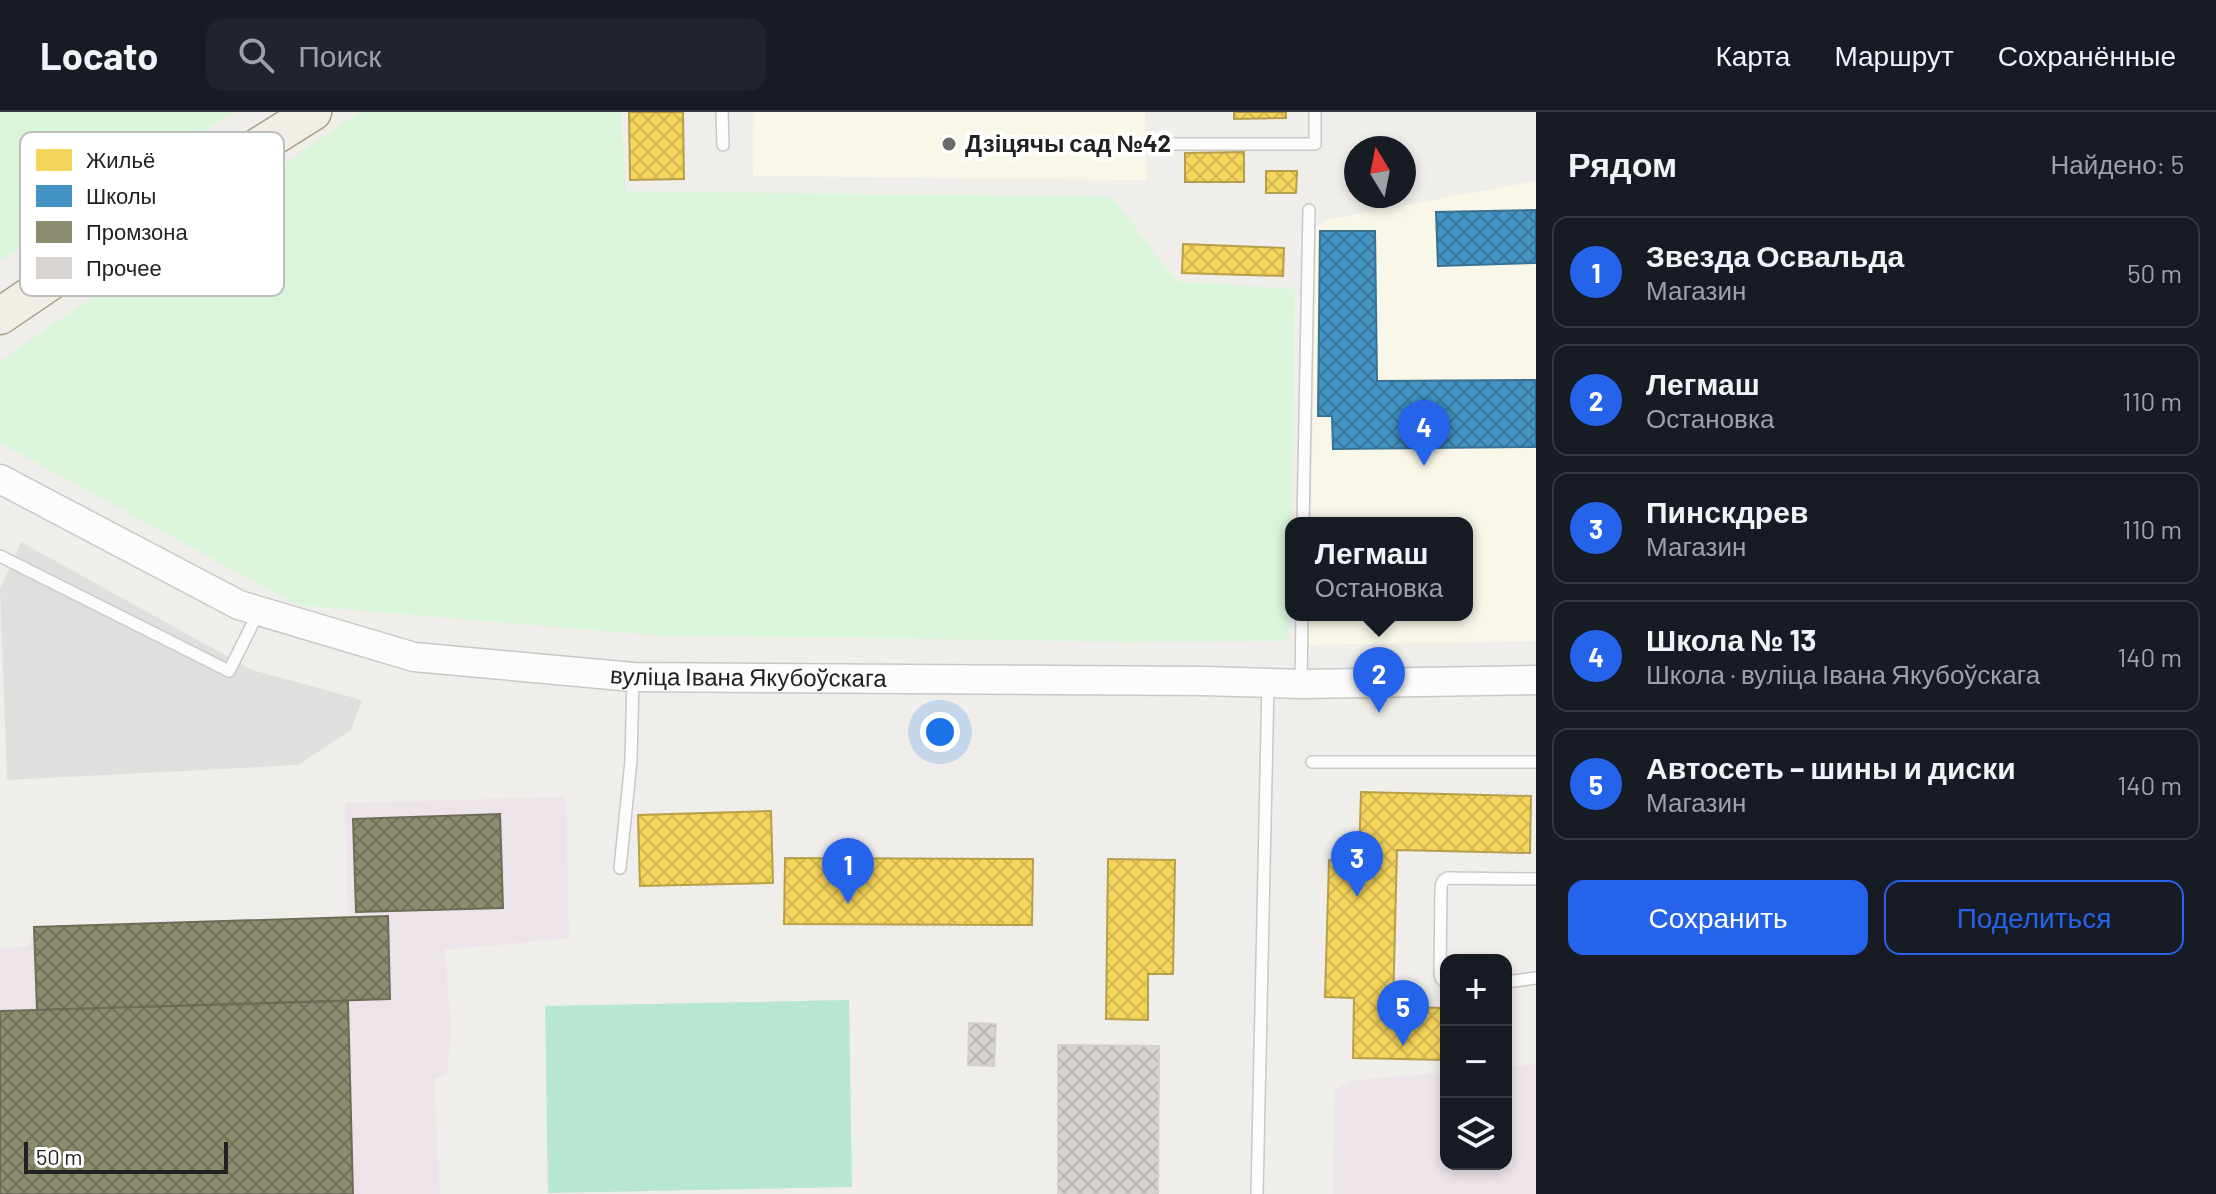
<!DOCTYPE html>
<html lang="ru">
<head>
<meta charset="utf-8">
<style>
  body { margin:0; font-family:Barlow,sans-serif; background:#20242c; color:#f1f3f6 }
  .controls { position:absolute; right:24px; bottom:24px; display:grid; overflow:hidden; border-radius:16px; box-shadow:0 4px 12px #0003 }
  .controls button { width:72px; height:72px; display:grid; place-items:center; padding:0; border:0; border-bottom:2px solid #363941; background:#171b24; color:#f1f3f6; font:40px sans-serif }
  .compass { position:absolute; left:1344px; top:24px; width:72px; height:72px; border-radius:50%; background:#171b24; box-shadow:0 4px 12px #0003; rotate:350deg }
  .scale { position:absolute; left:24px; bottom:20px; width:204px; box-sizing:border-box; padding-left:8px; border:4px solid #222; border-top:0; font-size:22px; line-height:28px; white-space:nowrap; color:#222; -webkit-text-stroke:6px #fff; paint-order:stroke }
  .you { position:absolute; left:940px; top:620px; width:28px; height:28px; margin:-20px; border:6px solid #fff; border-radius:50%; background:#1a73e8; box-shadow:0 0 0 12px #1a73e833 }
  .badge { display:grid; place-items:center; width:52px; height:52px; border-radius:50%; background:#2563eb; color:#fff; font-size:26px; font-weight:700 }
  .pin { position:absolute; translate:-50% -66px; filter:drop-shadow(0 2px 4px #0008) }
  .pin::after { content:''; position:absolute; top:42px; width:28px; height:24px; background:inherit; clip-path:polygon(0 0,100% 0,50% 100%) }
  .popup { position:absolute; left:1285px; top:405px; width:188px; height:104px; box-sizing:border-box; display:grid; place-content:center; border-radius:16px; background:#171b24; filter:drop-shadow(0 2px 6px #0005); font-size:26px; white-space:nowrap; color:#9ea1a6 }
  .popup b { font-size:30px; color:#f1f3f6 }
  .popup::after { content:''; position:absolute; left:50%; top:100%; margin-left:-16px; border:16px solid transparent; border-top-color:#171b24 }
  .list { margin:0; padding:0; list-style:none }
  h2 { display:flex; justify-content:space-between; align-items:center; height:104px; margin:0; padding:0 32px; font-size:34px }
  h2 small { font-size:26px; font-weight:400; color:#9ea1a6 }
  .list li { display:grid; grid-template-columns:52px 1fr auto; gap:24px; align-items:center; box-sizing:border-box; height:112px; margin:0 16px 16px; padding:0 16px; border:2px solid #363941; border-radius:16px }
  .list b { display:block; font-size:30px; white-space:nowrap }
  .list p { margin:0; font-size:26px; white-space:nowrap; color:#9ea1a6 }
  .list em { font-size:26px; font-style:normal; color:#9ea1a6 }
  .actions { display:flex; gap:16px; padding:24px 32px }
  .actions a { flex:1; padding:18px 0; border:2px solid #2563eb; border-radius:16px; text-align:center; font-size:28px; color:#2563eb }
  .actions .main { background:#2563eb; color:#fff }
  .icon { flex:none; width:44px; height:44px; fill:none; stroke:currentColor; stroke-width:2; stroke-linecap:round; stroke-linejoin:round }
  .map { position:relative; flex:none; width:1536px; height:1082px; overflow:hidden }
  header { display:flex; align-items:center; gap:48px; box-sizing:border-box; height:112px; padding:0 40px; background:#171b24; border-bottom:2px solid #363941 }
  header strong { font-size:38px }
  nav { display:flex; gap:44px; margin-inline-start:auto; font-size:28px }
  .search { width:560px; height:72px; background:#20242c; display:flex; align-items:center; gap:20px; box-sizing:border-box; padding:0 28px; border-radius:16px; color:#9ea1a6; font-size:30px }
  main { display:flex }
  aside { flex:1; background:#171b24 }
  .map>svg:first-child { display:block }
</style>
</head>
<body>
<header>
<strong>Locato</strong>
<div class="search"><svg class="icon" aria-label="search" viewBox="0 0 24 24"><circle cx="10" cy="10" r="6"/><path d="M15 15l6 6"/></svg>Поиск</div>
<nav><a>Карта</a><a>Маршрут</a><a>Сохранённые</a></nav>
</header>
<main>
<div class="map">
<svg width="1536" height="1082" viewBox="0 0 1536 1082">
  <defs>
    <pattern id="homes-cross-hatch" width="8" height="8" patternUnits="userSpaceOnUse" patternTransform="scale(2)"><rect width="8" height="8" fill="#f6d55c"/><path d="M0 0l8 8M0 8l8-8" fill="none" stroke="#d3b750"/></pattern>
    <pattern id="schools-cross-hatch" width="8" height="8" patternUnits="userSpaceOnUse" patternTransform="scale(2)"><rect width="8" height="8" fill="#4393c3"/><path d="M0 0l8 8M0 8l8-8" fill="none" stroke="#38789e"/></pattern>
    <pattern id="industry-cross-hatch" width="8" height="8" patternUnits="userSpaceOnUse" patternTransform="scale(2)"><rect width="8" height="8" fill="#8c8c6e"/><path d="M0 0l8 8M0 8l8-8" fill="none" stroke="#72725a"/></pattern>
    <pattern id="building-cross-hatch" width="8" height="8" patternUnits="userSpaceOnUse" patternTransform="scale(2)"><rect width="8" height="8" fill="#d7d4d2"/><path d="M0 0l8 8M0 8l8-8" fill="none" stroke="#b8b6b4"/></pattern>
  </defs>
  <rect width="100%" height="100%" fill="#f0eeeb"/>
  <g fill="#ede4e9">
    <polygon points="566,685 569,826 445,838 451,915 447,963 434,967 440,1082 0,1082 0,836 29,834 34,815 348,805 345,691"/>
    <polygon points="1536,952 1536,1082 1333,1082 1335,978 1350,969 1446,960 1446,1052 1506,1052 1506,955"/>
  </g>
  <g fill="#f8f7e8">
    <polygon points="754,0 1145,0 1147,68 753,64"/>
    <polygon points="1536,69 1536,529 1309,533 1309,503 1467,503 1467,411 1311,411 1316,114 1326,108"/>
  </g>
  <g fill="#daf5da">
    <polygon points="0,0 234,0 0,149"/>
    <polygon points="359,0 621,0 626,79 1112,85 1176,169 1295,177 1289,529 1132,530 652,523 297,493 0,331 0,249"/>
  </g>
  <polygon fill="#b7e6d2" points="849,888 852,1075 548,1081 545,894"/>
  <polygon fill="#e0dfde" points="21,430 252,558 362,588 351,618 298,653 7,668 0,477"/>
  <g fill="url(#homes-cross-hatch)" stroke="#b69f4b" stroke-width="2">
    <polygon points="629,0 683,0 684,67 630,68"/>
    <polygon points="1234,0 1286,0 1286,6 1234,7"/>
    <polygon points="1244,40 1244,70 1185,70 1185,41"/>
    <polygon points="1266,59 1297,59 1296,81 1266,81"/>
    <polygon points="1183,132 1284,136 1283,164 1182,161"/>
    <polygon points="1361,680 1531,684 1530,741 1397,738 1393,895 1446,896 1446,948 1353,946 1354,886 1325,885 1329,748 1359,748"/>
    <polygon points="771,699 773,771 640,774 638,703"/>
    <polygon points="785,746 1033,747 1032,813 784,812"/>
    <polygon points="1108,747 1175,748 1173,862 1148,862 1148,908 1106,907"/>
  </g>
  <g fill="url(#schools-cross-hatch)" stroke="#397193" stroke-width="2">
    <polygon points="1536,98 1536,151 1438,154 1436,100"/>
    <polygon points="1320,119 1375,119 1377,269 1536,268 1536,335 1333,337 1332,304 1318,304"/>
  </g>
  <g fill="url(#industry-cross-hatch)" stroke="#6c6c57" stroke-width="2">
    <polygon points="500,702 503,796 356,800 353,707"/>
    <polygon points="388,804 390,887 37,898 34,815"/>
    <polygon points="348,889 353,1082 0,1082 0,899"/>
  </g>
  <g fill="url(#building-cross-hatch)" stroke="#d3d0cc" stroke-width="2">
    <polygon points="969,911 996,912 994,954 968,953"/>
    <polygon points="1058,933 1159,934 1158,1082 1058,1082"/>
  </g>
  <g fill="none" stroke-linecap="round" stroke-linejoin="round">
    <g stroke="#c9c8c7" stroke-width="14">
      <g id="service">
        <polyline points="722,0 723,33"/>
        <polyline points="1169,32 1315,32 1315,0"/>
        <polyline points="1303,411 1309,98"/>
        <polyline points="0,444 229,559 259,499"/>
        <polyline points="1301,572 1302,503"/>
        <polyline points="1312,650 1536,650"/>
        <polyline points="620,756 631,649 633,565"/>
        <polyline points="1506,870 1536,866"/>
        <polyline points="1446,871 1441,866 1440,860 1441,774 1443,769 1447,766 1536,767"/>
        <polyline points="1257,1082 1268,571"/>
      </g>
    </g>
    <g stroke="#c9c8c7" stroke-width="31">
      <g id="tertiary">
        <path id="s1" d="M0,367L239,493L414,545L633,565L1204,569L1301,572L1536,568"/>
      </g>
    </g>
    <g stroke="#a79c86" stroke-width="39">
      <polyline id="primary" points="0,204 138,110 313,0"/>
    </g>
    <use href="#service" stroke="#fdfcfc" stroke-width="11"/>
    <use href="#tertiary" stroke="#fdfcfc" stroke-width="28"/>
    <use href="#primary" stroke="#f3ede7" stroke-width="36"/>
  </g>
  <circle fill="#6a6968" stroke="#fff" stroke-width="3" cx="949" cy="32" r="8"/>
  <g text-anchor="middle" stroke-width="8" stroke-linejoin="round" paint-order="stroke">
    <g font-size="24" font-weight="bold" fill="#222" stroke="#fff" text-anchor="start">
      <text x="965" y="40">Дзіцячы сад №42</text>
    </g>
    <g font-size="24" fill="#222" stroke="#fff">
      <text dy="8" stroke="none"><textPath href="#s1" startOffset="788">вуліца Івана Якубоўскага</textPath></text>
    </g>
  </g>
  <rect x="20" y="20" width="264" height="164" rx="12" fill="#fff" stroke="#bdbdbd" stroke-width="2"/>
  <rect x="36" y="37" width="36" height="22" fill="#f6d55c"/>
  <rect x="36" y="73" width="36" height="22" fill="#4393c3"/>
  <rect x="36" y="109" width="36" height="22" fill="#8c8c6e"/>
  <rect x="36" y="145" width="36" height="22" fill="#d7d4d2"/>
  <g font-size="22" fill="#222">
    <text x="86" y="56">Жильё</text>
    <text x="86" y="92">Школы</text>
    <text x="86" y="128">Промзона</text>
    <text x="86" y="164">Прочее</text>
  </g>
</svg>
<div class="controls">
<button>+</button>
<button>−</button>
<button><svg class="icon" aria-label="layers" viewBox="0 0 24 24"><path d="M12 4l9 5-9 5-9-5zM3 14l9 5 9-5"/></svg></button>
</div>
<svg class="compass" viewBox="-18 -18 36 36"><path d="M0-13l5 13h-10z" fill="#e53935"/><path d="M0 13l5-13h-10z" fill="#9ea1a6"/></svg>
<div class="scale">50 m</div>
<div class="you"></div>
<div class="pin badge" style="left:848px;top:792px">1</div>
<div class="pin badge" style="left:1379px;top:601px">2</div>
<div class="popup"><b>Легмаш</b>Остановка</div>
<div class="pin badge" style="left:1357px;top:785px">3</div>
<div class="pin badge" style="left:1424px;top:354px">4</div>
<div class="pin badge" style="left:1403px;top:934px">5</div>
</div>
<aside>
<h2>Рядом<small>Найдено: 5</small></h2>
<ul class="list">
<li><span class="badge">1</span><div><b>Звезда Освальда</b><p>Магазин</p></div><em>50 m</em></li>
<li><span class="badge">2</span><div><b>Легмаш</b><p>Остановка</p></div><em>110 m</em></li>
<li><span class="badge">3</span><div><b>Пинскдрев</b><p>Магазин</p></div><em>110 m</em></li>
<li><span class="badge">4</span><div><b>Школа № 13</b><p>Школа · вуліца Івана Якубоўскага</p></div><em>140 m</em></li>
<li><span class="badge">5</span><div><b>Автосеть – шины и диски</b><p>Магазин</p></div><em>140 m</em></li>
</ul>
<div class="actions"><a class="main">Сохранить</a><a>Поделиться</a></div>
</aside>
</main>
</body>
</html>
